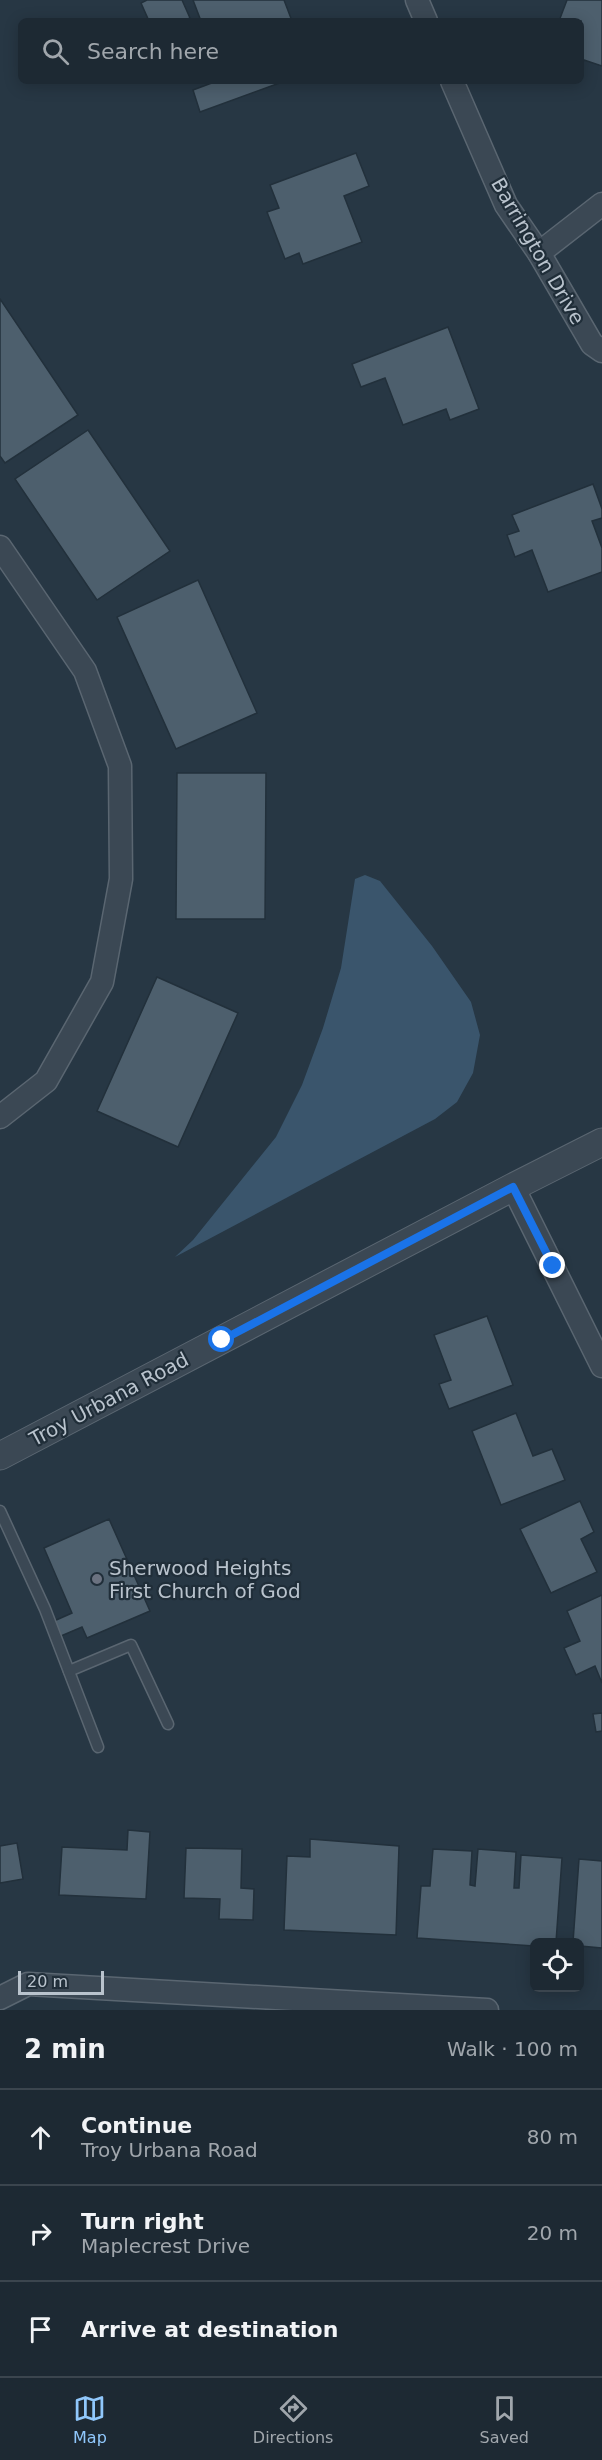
<!DOCTYPE html>
<html lang="en">
<head>
<meta charset="utf-8">
<style>
  body { margin:0; font-family:"DejaVu Sans",sans-serif; background:#25313b; color:#f1f3f6 }
  .controls { position:absolute; right:18px; bottom:18px; display:grid; overflow:hidden; border-radius:9px; box-shadow:0 3px 15px #0003 }
  .controls button { width:54px; height:54px; display:grid; place-items:center; padding:0; border:0; border-bottom:2px solid #3b454e; background:#1d2933; color:#f1f3f6; font:30px sans-serif }
  .scale { position:absolute; left:18px; bottom:15px; width:86px; box-sizing:border-box; padding-left:6px; border:3px solid #b9c3cd; border-top:0; font-size:16px; line-height:21px; white-space:nowrap; color:#b9c3cd; -webkit-text-stroke:4px #202e39; paint-order:stroke }
  .stop { position:absolute; width:18px; height:18px; margin:-14px; border:4px solid #1a73e8; border-radius:50%; background:#fff }
  .stop.end { background:#1a73e8; border-color:#fff; box-shadow:0 2px 6px #0008 }
  .list { margin:0; padding:0; list-style:none }
  h2 { display:flex; justify-content:space-between; align-items:center; height:78px; margin:0; padding:0 24px; font-size:26px }
  h2 small { font-size:20px; font-weight:400; color:#a0a6ac }
  .list li { display:grid; grid-template-columns:39px 1fr auto; gap:18px; align-items:center; box-sizing:border-box; height:96px; padding:0 24px; border-top:2px solid #3b454e }
  .list b { display:block; font-size:22px; white-space:nowrap }
  .list p { margin:0; font-size:20px; white-space:nowrap; color:#a0a6ac }
  .list em { font-size:20px; font-style:normal; color:#a0a6ac }
  .icon { flex:none; width:33px; height:33px; fill:none; stroke:currentColor; stroke-width:2; stroke-linecap:round; stroke-linejoin:round }
  .map { position:relative; flex:none; width:602px; height:2010px; overflow:hidden }
  .search { position:absolute; background:#1d2933; box-shadow:0 3px 15px #0003; left:18px; right:18px; top:18px; height:66px; display:flex; align-items:center; gap:15px; box-sizing:border-box; padding:0 21px; border-radius:9px; color:#a0a6ac; font-size:22px }
  .sheet { height:366px; background:#1d2933 }
  nav { display:flex; justify-content:space-around; align-items:center; box-sizing:border-box; height:84px; border-top:2px solid #3b454e; background:#1d2933; font-size:16px; color:#a0a6ac }
  nav a { display:grid; justify-items:center; gap:3px }
  nav .on { color:#90c7fb }
  .map>svg:first-child { display:block }
</style>
</head>
<body>
<div class="map">
<svg width="602" height="2010" viewBox="0 0 602 2010">
  <rect width="100%" height="100%" fill="#273744"/>
  <polygon fill="#3a556c" points="365,875 380,881 432,946 471,1002 480,1035 473,1073 457,1102 435,1119 175,1257 193,1240 276,1137 302,1085 323,1028 341,968 355,879"/>
  <g fill="#4d5f6d" stroke="#22303b" stroke-width="1.5">
    <polygon points="147,0 182,0 190,18 183,21 149,21 141,3"/>
    <polygon points="193,0 284,0 292,21 201,21"/>
    <polygon points="567,0 602,0 602,66 584,60 581,69 581,21 559,21"/>
    <polygon points="217,81 285,81 200,112 193,90"/>
    <polygon points="356,153 369,186 344,196 362,242 303,264 299,253 285,259 267,212 279,208 270,185"/>
    <polygon points="0,299 78,415 5,463 0,456"/>
    <polygon points="448,327 479,409 450,420 446,409 403,425 385,378 361,387 352,364"/>
    <polygon points="88,430 170,551 97,600 15,479"/>
    <polygon points="593,484 602,509 602,518 592,521 602,548 602,572 548,592 532,550 515,557 507,535 519,531 512,515"/>
    <polygon points="198,580 257,713 176,749 117,617"/>
    <polygon points="177,773 266,773 265,919 176,919"/>
    <polygon points="157,977 238,1013 178,1147 97,1111"/>
    <polygon points="487,1316 513,1385 449,1409 439,1384 451,1380 434,1335"/>
    <polygon points="516,1413 533,1456 552,1449 565,1480 501,1505 472,1431"/>
    <polygon points="580,1501 594,1532 581,1539 597,1572 551,1593 520,1529"/>
    <polygon points="109,1519 150,1611 87,1638 82,1627 61,1636 54,1621 72,1613 44,1548"/>
    <polygon points="602,1595 602,1683 595,1666 576,1675 564,1648 580,1641 567,1611"/>
    <polygon points="602,1713 602,1731 596,1732 593,1714"/>
    <polygon points="128,1830 150,1832 146,1899 59,1895 62,1847 127,1850"/>
    <polygon points="310,1839 399,1846 396,1935 284,1930 287,1856 310,1857"/>
    <polygon points="17,1843 23,1879 0,1883 0,1846"/>
    <polygon points="186,1848 242,1849 241,1888 254,1889 253,1920 219,1919 220,1899 184,1898"/>
    <polygon points="433,1849 472,1851 470,1885 475,1886 478,1849 516,1852 514,1888 519,1888 521,1855 562,1858 556,1942 534,1942 534,1946 417,1938 421,1886 430,1886"/>
    <polygon points="579,1859 602,1861 602,1948 580,1946 580,1942 573,1942"/>
  </g>
  <g fill="none" stroke-linecap="round" stroke-linejoin="round">
    <g stroke="#5a6671" stroke-width="13">
      <g id="service">
        <polyline points="0,1511 45,1609 98,1747"/>
        <polyline points="69,1671 131,1645 168,1724"/>
      </g>
    </g>
    <g stroke="#5a6671" stroke-width="25">
      <g id="minor">
        <polyline points="417,0 426,21"/>
        <polyline points="452,81 506,205 539,253 592,344 602,351"/>
        <polyline points="539,253 602,204"/>
        <polyline points="0,547 85,671 120,766 121,879 102,982 46,1081 0,1117"/>
        <polyline points="513,1187 602,1366"/>
        <polyline points="0,1998 28,1984 487,2010"/>
      </g>
    </g>
    <g stroke="#5a6671" stroke-width="29">
      <polyline id="tertiary" points="0,1456 513,1187 602,1142"/>
    </g>
    <use href="#service" stroke="#3b4854" stroke-width="10"/>
    <use href="#minor" stroke="#3b4854" stroke-width="22"/>
    <use href="#tertiary" stroke="#3b4854" stroke-width="27"/>
  </g>
  <g fill="none" stroke-linecap="round" stroke-linejoin="round">
    <polyline stroke="#1a73e8" stroke-width="8" points="222,1340 513,1187 553,1266"/>
  </g>
  <circle fill="#6b7280" stroke="#202e39" stroke-width="2" cx="97" cy="1579" r="6"/>
  <g text-anchor="middle" stroke-width="4.5" stroke-linejoin="round" paint-order="stroke">
    <g font-size="20" fill="#b9c3cd" stroke="#202e39">
      <text transform="translate(538 251) rotate(60)" y="7">Barrington Drive</text>
      <text transform="translate(109 1399) rotate(-28)" y="7">Troy Urbana Road</text>
    </g>
    <g font-size="20" fill="#b9c3cd" stroke="#202e39" text-anchor="start">
      <text x="109" y="1575">Sherwood Heights<tspan x="109" dy="23">First Church of God</tspan></text>
    </g>
  </g>
</svg>
<div class="controls">
<button><svg class="icon" aria-label="locate" viewBox="0 0 24 24"><circle cx="12" cy="12" r="6"/><path d="M12 2v4M12 18v4M2 12h4M18 12h4"/></svg></button>
</div>
<div class="scale">20 m</div>
<div class="stop" style="left:222px;top:1340px"></div>
<div class="stop end" style="left:553px;top:1266px"></div>
<div class="search"><svg class="icon" aria-label="search" viewBox="0 0 24 24"><circle cx="10" cy="10" r="6"/><path d="M15 15l6 6"/></svg>Search here</div>
</div>
<section class="sheet">
<h2>2 min<small>Walk · 100 m</small></h2>
<ul class="list">
<li><svg class="icon" aria-label="ahead" viewBox="0 0 24 24"><path d="M12 20V5M6 11l6-6 6 6"/></svg><div><b>Continue</b><p>Troy Urbana Road</p></div><em>80 m</em></li>
<li><svg class="icon" aria-label="right" viewBox="0 0 24 24"><path d="M7 20v-9h11M14 6l5 5-5 5"/></svg><div><b>Turn right</b><p>Maplecrest Drive</p></div><em>20 m</em></li>
<li><svg class="icon" aria-label="arrive" viewBox="0 0 24 24"><path d="M6 21V4h12l-3 4 3 4H6"/></svg><div><b>Arrive at destination</b></div></li>
</ul>
</section>
<nav>
<a class="on"><svg class="icon" aria-label="map" viewBox="0 0 24 24"><path d="M3 6l6-2 6 2 6-2v14l-6 2-6-2-6 2zM9 4v14M15 6v14"/></svg>Map</a>
<a><svg class="icon" aria-label="directions" viewBox="0 0 24 24"><path d="M12 3l9 9-9 9-9-9zM9 14v-3h6M13 9l2 2-2 2"/></svg>Directions</a>
<a><svg class="icon" aria-label="saved" viewBox="0 0 24 24"><path d="M7 4h10v16l-5-4-5 4z"/></svg>Saved</a>
</nav>
</body>
</html>
